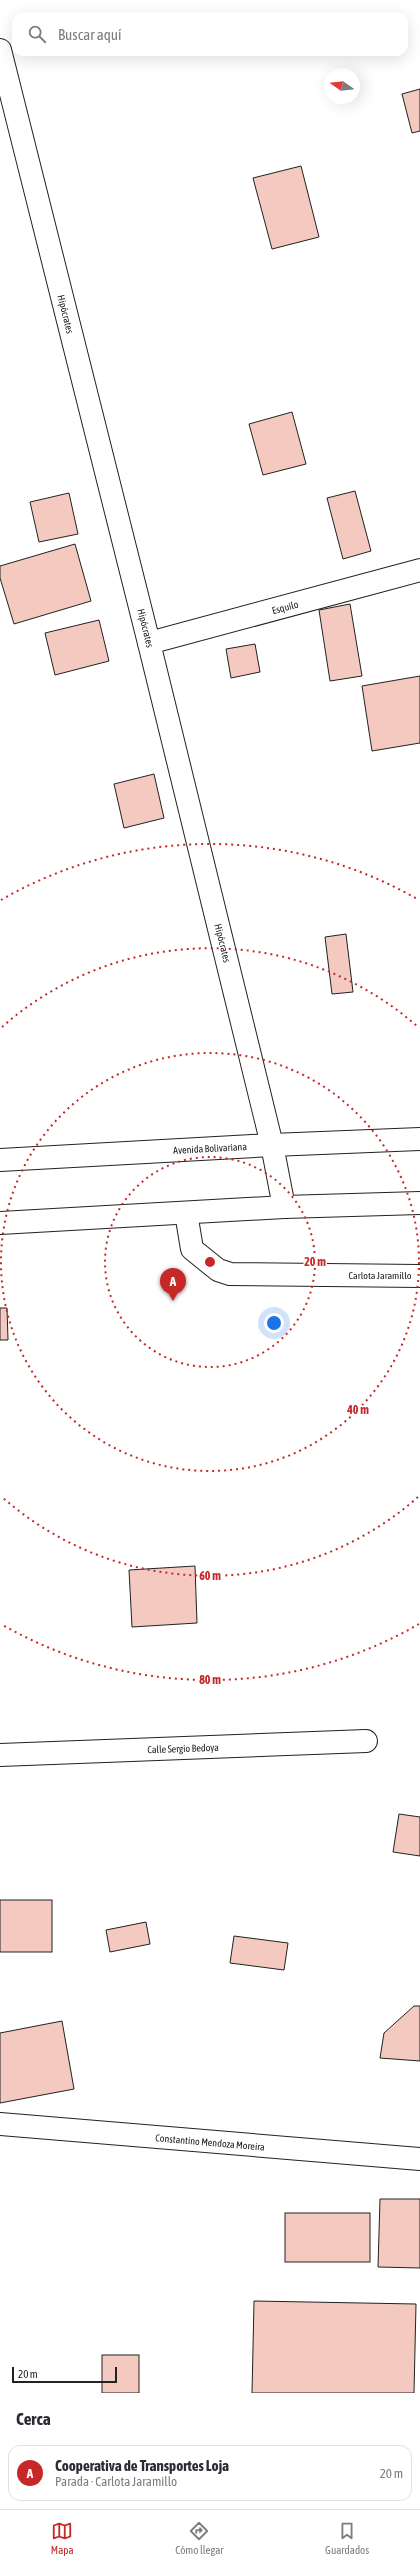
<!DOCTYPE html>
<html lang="es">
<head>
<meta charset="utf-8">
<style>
  body { margin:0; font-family:"Asap Condensed",sans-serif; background:#f2f2f3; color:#2b2b33 }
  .compass { position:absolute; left:324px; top:68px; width:36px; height:36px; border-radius:50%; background:#fff; box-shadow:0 4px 16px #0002; rotate:284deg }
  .scale { position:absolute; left:12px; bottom:10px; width:105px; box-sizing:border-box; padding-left:4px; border:2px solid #222; border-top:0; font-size:11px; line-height:14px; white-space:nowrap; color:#222; -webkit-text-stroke:3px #fff; paint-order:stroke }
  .you { position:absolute; left:274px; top:1323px; width:14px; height:14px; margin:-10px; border:3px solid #fff; border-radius:50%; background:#1a73e8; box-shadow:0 0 0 6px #1a73e833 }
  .badge { display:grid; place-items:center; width:26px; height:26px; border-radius:50%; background:#c62828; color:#fff; font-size:13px; font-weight:700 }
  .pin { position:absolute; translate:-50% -33px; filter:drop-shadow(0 1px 2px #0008) }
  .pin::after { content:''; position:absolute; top:21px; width:14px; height:12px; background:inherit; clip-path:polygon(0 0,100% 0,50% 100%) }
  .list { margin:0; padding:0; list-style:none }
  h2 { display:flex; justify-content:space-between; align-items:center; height:52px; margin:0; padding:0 16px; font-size:17px }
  h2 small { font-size:13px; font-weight:400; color:#7c7c81 }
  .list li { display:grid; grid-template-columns:26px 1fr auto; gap:12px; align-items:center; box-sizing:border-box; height:56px; margin:0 8px 8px; padding:0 8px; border:1px solid #e1e1e2; border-radius:12px }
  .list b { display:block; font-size:15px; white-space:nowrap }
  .list p { margin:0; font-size:13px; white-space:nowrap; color:#7c7c81 }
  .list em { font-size:13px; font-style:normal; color:#7c7c81 }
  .icon { flex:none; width:22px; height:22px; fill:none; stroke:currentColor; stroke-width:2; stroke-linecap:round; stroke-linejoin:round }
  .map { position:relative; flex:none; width:420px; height:2393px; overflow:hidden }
  .search { position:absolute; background:#fff; box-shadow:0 4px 16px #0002; left:12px; right:12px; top:12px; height:44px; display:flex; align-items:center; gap:10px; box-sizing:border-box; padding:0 14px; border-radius:12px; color:#7c7c81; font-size:15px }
  .sheet { height:116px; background:#fff }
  nav { display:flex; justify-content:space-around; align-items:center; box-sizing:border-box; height:56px; border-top:1px solid #e1e1e2; background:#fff; font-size:11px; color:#7c7c81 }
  nav a { display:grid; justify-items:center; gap:2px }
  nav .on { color:#c62828 }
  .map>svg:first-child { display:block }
</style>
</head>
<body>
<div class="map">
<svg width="420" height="2393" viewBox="0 0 420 2393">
  <rect width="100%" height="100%" fill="#fff"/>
  <g fill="#f3c9c0" stroke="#222">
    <polygon points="420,89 420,131 412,133 402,94"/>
    <polygon points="301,166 319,237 272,249 253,178"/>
    <polygon points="292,412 306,464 263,475 249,424"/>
    <polygon points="355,491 371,551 343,559 327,498"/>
    <polygon points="69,493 78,534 39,542 30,502"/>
    <polygon points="75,544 91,601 14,624 0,578 0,566"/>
    <polygon points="350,604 362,676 330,681 319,610"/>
    <polygon points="99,620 109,661 55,675 45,633"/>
    <polygon points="255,644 260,672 231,678 226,649"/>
    <polygon points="420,676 420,743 372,751 362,686"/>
    <polygon points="154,774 164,818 124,828 114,784"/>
    <polygon points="346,934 353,992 332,994 325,937"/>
    <polygon points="0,1308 7,1308 8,1340 0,1340"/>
    <polygon points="195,1566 197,1623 132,1627 129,1570"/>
    <polygon points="399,1814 420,1817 420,1856 393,1852"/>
    <rect x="0" y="1900" width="52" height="52"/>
    <polygon points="146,1922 150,1944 110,1952 106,1930"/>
    <polygon points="234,1936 288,1943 284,1970 230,1963"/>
    <polygon points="414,2006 420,2006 420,2061 380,2058 384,2033"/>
    <polygon points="62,2021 74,2089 0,2103 0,2033"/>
    <polygon points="380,2199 420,2199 420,2268 378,2267"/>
    <rect x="285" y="2213" width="85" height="49"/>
    <polygon points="254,2301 416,2304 414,2393 252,2393"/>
    <rect x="102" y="2355" width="37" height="38"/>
  </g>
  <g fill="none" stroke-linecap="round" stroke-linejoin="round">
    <g stroke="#222" stroke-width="24">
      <g id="minor">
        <polyline points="0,50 149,643 272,1145 284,1207"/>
        <polyline points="149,643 420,570"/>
        <polyline points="186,1213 192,1249 218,1270 230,1274 420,1276"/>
        <polyline points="0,1755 366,1741"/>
        <polyline points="0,2124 420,2159"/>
      </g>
    </g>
    <g stroke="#222" stroke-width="24">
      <g id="trunk">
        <polyline points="0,1160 272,1145 420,1139"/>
        <polyline points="0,1223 284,1207 420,1203"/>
      </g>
    </g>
    <use href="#minor" stroke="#fff" stroke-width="22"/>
    <use href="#trunk" stroke="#fff" stroke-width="22"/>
  </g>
  <g fill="none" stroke="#c62828" stroke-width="2" stroke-dasharray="2 4">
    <circle cx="210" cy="1262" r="105"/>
    <circle cx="210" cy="1262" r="209"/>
    <path d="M418 1497A314 314 0 0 1 2 1497M2 1027A314 314 0 0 1 418 1027"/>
    <path d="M419 1624A418 418 0 0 1 1 1624M1 900A418 418 0 0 1 419 900"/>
  </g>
  <g text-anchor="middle" stroke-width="3" stroke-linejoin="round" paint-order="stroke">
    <g font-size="10" fill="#222" stroke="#fff">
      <text transform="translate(66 314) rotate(76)" y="4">Hipócrates</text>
      <text transform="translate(285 607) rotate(-15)" y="4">Esquilo</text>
      <text transform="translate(146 628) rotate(76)" y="4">Hipócrates</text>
      <text transform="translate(223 943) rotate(76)" y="4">Hipócrates</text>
      <text transform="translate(210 1148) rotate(-3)" y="4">Avenida Bolivariana</text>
      <text x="380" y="1279">Carlota Jaramillo</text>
      <text transform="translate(183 1748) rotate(-2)" y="4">Calle Sergio Bedoya</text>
      <text transform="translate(210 2142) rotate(5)" y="4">Constantino Mendoza Moreira</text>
    </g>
  </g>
  <circle cx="210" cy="1262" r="6" fill="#c62828" stroke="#fff" stroke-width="2"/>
  <g font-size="12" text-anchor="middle" font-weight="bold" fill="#c62828" stroke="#fff" stroke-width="3" stroke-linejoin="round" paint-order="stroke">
    <text x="315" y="1266">20 m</text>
    <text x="358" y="1414">40 m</text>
    <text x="210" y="1580">60 m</text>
    <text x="210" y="1684">80 m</text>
  </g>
</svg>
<svg class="compass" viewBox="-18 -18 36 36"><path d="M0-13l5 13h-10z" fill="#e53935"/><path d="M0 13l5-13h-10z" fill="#7c7c81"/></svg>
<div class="scale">20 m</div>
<div class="you"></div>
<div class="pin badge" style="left:173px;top:1301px">A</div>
<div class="search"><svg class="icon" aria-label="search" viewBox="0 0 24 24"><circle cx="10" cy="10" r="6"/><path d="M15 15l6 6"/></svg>Buscar aquí</div>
</div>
<section class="sheet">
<h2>Cerca<small></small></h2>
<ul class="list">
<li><span class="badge">A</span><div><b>Cooperativa de Transportes Loja</b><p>Parada · Carlota Jaramillo</p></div><em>20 m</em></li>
</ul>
</section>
<nav>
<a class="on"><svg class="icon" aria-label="map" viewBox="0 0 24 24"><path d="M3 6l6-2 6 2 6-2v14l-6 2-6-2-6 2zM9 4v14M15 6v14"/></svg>Mapa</a>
<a><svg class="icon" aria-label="directions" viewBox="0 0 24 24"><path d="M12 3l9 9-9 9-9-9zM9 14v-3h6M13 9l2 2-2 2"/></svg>Cómo llegar</a>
<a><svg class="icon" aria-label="saved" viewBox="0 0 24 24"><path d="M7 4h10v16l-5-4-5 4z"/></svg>Guardados</a>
</nav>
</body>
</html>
